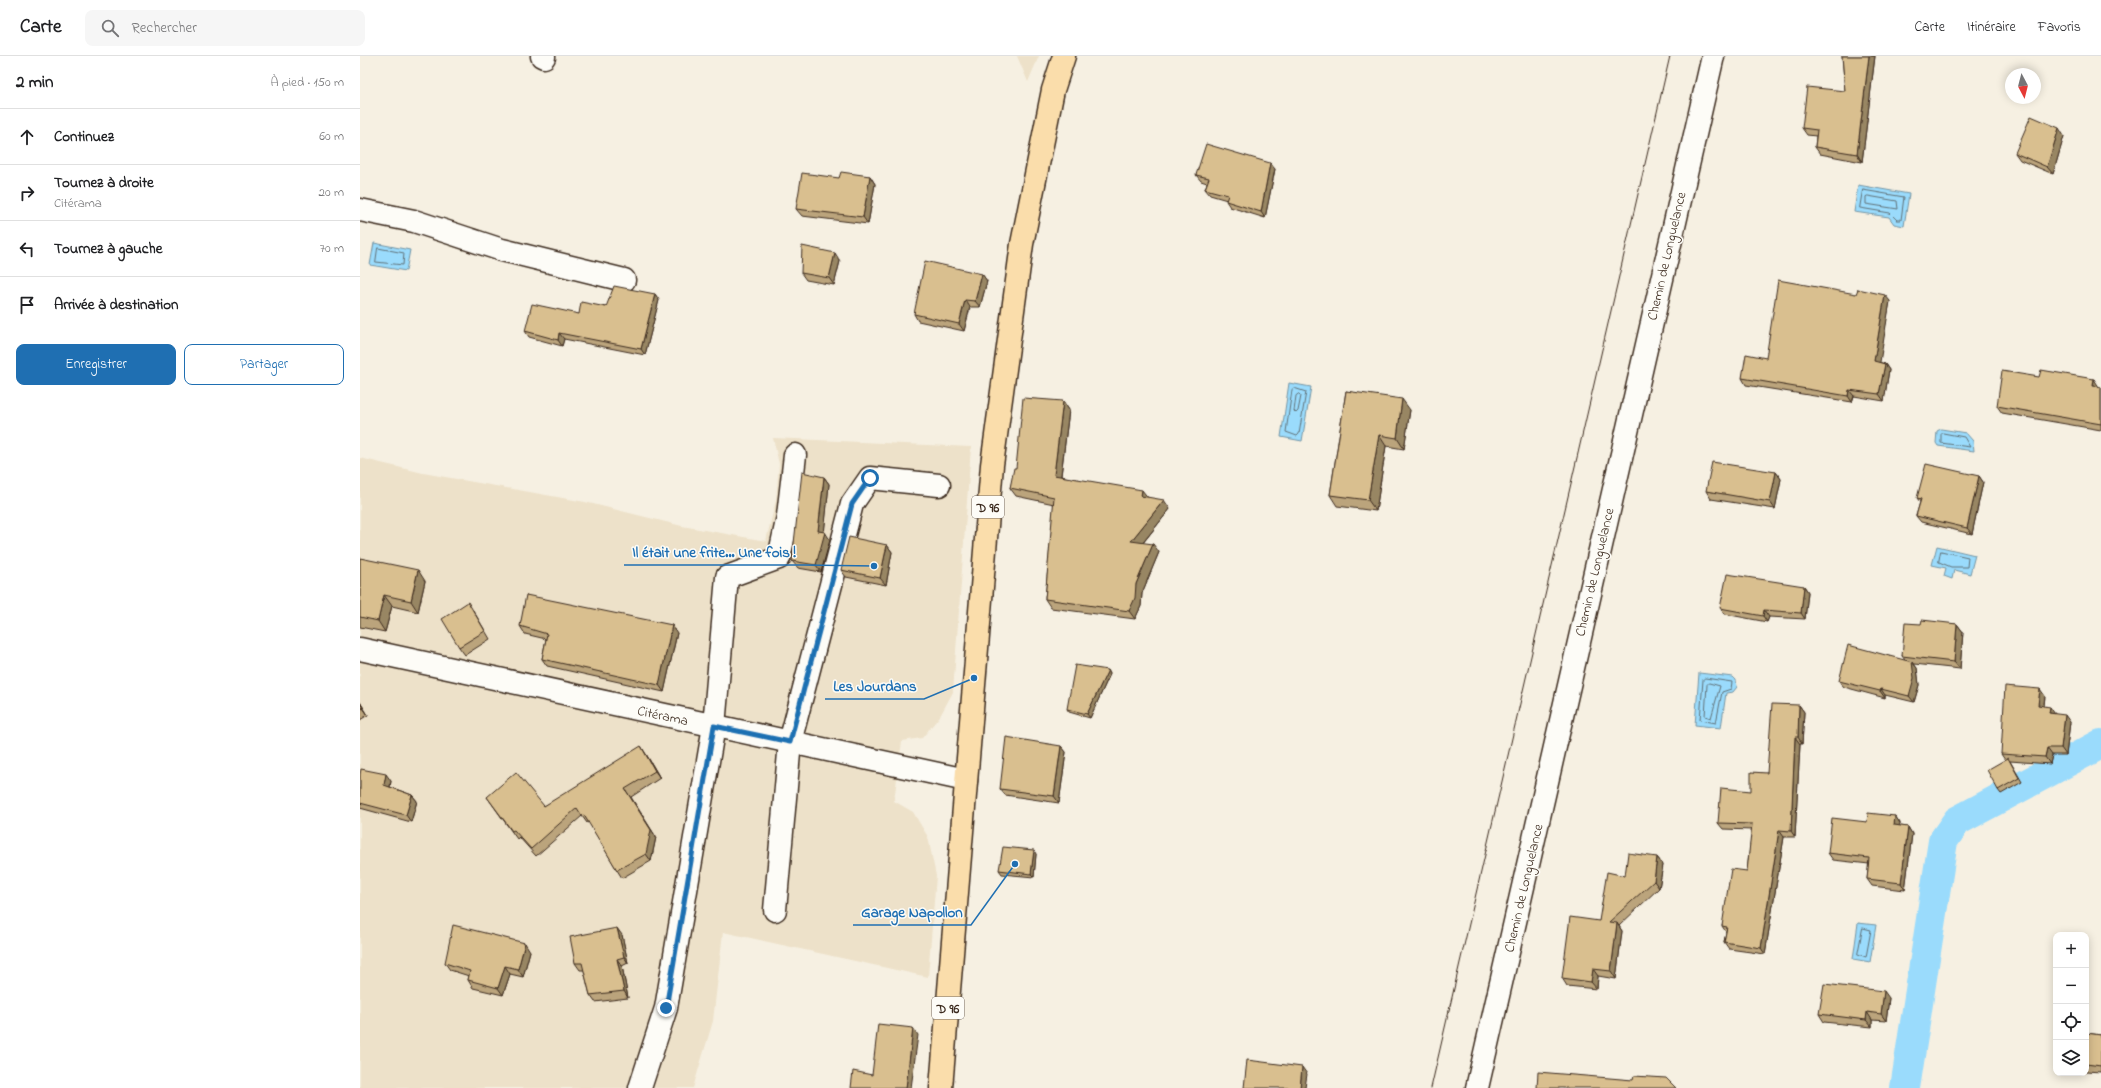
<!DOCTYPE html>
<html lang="fr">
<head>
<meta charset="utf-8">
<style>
  body { margin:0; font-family:"Indie Flower",sans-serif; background:#f6f6f6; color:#202124 }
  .controls { position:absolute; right:12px; bottom:12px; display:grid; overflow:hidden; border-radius:8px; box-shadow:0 2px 10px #0003 }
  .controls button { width:36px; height:36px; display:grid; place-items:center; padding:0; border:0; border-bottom:1px solid #e0e0e0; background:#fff; color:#202124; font:20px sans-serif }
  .compass { position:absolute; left:1645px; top:12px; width:36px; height:36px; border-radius:50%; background:#fff; box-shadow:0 2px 10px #0003; rotate:173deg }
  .stop { position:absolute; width:12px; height:12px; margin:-9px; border:3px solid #1f6fb2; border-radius:50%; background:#fff }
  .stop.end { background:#1f6fb2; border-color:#fff; box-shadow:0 1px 4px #0008 }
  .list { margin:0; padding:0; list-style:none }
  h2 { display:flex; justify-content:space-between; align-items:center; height:52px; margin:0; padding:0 16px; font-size:17px }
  h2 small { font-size:13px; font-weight:400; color:#757577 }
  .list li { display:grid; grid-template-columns:26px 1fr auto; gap:12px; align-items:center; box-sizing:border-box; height:56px; padding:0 16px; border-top:1px solid #e0e0e0 }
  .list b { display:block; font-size:15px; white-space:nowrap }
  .list p { margin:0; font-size:13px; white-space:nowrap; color:#757577 }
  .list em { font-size:13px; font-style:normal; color:#757577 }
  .actions { display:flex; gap:8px; padding:12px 16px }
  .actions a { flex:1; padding:9px 0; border:1px solid #1f6fb2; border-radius:8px; text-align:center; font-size:14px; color:#1f6fb2 }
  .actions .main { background:#1f6fb2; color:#fff }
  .icon { flex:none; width:22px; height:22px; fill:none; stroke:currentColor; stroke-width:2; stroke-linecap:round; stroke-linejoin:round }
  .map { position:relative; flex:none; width:1741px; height:1032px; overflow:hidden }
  header { display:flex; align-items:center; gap:24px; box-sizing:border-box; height:56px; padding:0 20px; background:#fff; border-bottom:1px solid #e0e0e0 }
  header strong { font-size:19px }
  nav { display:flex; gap:22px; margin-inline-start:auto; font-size:14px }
  .search { width:280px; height:36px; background:#f6f6f6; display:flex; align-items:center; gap:10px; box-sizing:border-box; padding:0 14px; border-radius:8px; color:#757577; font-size:15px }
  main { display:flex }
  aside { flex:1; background:#fff }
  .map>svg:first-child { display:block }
</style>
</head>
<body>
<header>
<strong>Carte</strong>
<div class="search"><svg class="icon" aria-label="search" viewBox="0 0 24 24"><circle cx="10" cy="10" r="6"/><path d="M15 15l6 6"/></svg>Rechercher</div>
<nav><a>Carte</a><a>Itinéraire</a><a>Favoris</a></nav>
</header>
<main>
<aside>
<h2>2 min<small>À pied · 150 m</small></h2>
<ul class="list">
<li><svg class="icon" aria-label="ahead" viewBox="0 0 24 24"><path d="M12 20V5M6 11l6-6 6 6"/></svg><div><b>Continuez</b></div><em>60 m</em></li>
<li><svg class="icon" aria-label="right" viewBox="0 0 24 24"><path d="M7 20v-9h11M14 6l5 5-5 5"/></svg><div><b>Tournez à droite</b><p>Citérama</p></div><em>20 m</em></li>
<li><svg class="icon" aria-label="left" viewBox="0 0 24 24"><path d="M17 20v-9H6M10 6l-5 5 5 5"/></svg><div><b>Tournez à gauche</b></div><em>70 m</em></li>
<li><svg class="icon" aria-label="arrive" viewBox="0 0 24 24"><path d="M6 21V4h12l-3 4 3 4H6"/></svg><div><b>Arrivée à destination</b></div></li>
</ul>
<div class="actions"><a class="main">Enregistrer</a><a>Partager</a></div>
</aside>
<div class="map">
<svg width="1741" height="1032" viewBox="0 0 1741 1032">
  <rect width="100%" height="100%" fill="#f6f0e2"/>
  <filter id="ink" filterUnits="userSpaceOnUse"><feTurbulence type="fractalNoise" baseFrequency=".025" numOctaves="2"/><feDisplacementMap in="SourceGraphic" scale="8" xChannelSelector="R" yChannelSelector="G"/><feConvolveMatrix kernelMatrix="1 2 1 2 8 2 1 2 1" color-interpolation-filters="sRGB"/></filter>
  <g filter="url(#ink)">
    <g fill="#ede1c9">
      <polygon points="657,0 679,0 668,26"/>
      <polygon points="413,382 611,391 593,636 580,660 562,682 542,685 534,745 553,756 568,781 576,820 568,921 363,876 353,965 333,1032 0,1032 0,402 63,417 225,446 322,470 406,485 416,444 419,408"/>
    </g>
    <g fill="#9adbfc" stroke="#7494a3">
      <polygon points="1498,129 1549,138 1544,170 1534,168 1529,161 1494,156"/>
      <polygon points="14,187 50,194 46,215 10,209"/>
      <polygon points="929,327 951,331 942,385 921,381"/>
      <polygon points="1581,373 1606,377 1613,385 1614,395 1578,390 1576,387 1577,375"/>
      <polygon points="1577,490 1615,499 1610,518 1594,514 1592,523 1584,520 1586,512 1572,509"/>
      <polygon points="1339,617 1373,621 1376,624 1377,631 1373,636 1366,637 1361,672 1335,669"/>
      <polygon points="1498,867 1516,869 1510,906 1493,903"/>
    </g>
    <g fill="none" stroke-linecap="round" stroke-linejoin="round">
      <g stroke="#617177" stroke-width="1">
        <polygon points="1503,134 1544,141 1541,164 1537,164 1530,157 1500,152"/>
        <polygon points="1508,140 1537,145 1538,153 1506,148 1506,141"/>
        <polygon points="18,192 44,197 43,209 16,206"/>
        <polygon points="934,332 946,336 939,378 937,380 926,376 932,334"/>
        <polygon points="939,338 941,340 938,355 936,357 934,355 936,340"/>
        <polygon points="1583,377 1604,381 1610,391 1581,387 1581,379"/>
        <polygon points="1581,495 1608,501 1607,511 1591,511 1579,506"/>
        <polygon points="1345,622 1372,626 1371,633 1362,636 1356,667 1340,664 1343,624"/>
        <polygon points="1349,627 1360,630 1351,662 1345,660 1347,629"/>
        <polygon points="1503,872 1511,874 1506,901 1498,898"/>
      </g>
      <polyline stroke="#9adbfc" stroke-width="30" points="1545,1032 1583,785 1597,765 1741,688"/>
      <g stroke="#3b2a1e" stroke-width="25">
        <g id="minor">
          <polyline points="182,0 184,1"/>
          <polyline points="0,154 54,165 142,194 264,224"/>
          <polyline points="0,593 606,724"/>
          <polyline points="415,854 430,686 492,448 510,422 579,429"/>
          <polyline points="280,1032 306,952 354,670 367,521 419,502 428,460 435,399"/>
          <polyline points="1117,1032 1353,0"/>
        </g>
      </g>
      <g stroke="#3b2a1e" stroke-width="25">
        <polyline id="major" points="581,1032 632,409 662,188 693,34 704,0"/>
      </g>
      <use href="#minor" stroke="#fdfcf7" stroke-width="22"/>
      <use href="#major" stroke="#faddab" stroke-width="22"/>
      <polyline stroke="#3b2a1e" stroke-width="1" points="1071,1032 1310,0"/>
    </g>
    <g fill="#bba47b" stroke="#3b2a1e">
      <polygon points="1482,0 1515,0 1502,106 1460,98 1455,91 1456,80 1447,79 1442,72 1485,35"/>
      <polygon points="1704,80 1693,118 1660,104 1655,97"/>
      <polygon points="915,113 905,162 870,151 866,145 867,144 850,139 845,133 847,127 841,125 836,119"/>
      <polygon points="510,120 515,128 508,168 442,160 436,153 479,122"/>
      <polygon points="480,205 474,229 446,224 441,217"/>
      <polygon points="622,218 627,225 620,251 610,251 604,275 558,265 554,258"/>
      <polygon points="295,238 299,244 285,299 204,283 202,290 169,281 165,275 219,258"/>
      <polygon points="1530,245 1519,306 1525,308 1529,314 1524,345 1494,340 1492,346 1386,329 1382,322 1406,302"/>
      <polygon points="1739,331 1741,331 1741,374 1642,357 1637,350"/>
      <polygon points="986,335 1050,354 1044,393 1026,390 1016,455 977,450 970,439"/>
      <polygon points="703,345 709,354 701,420 787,441 810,453 783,487 799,496 782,537 781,550 775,563 691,552 685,543 694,448 656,440 650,432 656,412"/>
      <polygon points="1416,416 1421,423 1415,453 1351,443 1346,435"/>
      <polygon points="1619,420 1623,426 1612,478 1561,466 1556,460 1560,446 1557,442"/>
      <polygon points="464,421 469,428 464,476 470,484 461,516 438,512 432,505"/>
      <polygon points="527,489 532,496 526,529 486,521 481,514"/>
      <polygon points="0,502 65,525 58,556 32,550 25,576 0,571"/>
      <polygon points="1444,530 1448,536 1445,563 1409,561 1407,566 1365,558 1360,552"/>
      <polygon points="113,554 130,583 105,599 99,591"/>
      <polygon points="1561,568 1597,568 1603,576 1600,613 1554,608 1557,612 1559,629 1554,646 1525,639 1525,642 1484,631 1479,625 1545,604 1542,600"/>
      <polygon points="160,570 317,577 304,636 187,610 182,603 186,583 165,578"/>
      <polygon points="748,614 750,618 730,662 709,656 707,653"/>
      <polygon points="1685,640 1684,650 1695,658 1710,666 1706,699 1692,699 1690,708 1650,705 1662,726 1641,738 1638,734 1645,704 1641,698"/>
      <polygon points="0,646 8,659 0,664"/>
      <polygon points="1439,649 1444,656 1442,688 1440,688 1435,781 1424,781 1405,898 1369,893 1364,886 1366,876 1362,870 1387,815 1392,774 1363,773 1358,767 1391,735 1407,717"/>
      <polygon points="701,690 706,696 699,747 645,739 640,733"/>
      <polygon points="286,698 300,722 271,741 296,781 291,805 262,822 257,814 229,766 227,767 222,760 176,800 159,781 157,783 127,741 184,750"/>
      <polygon points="0,719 31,725 30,731 52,739 57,745 51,766 0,752"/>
      <polygon points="1535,760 1540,767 1539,770 1548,771 1552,778 1545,834 1512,830 1507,823 1509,808 1473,804 1468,797 1507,766"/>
      <polygon points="676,798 674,821 642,818 639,814"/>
      <polygon points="1297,801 1303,809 1299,832 1259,870 1262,875 1256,923 1238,920 1237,933 1207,930 1202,922 1239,865 1265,820"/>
      <polygon points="262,879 268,907 262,910 268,942 235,946 230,939 224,914 220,914 215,907"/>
      <polygon points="170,895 163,921 150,918 143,939 113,932 108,924 109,920 90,914 85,907"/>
      <polygon points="1529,942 1526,965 1512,964 1512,971 1464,966 1459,958"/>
      <polygon points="1726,977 1741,979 1741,1016 1726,1015"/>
    </g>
    <g fill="#988664" stroke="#3b2a1e">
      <polygon points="1509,0 1515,0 1502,106 1497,98"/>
      <polygon points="1699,72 1704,80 1693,118 1687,111"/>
      <polygon points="910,107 915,113 905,162 901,156"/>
      <polygon points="510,120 515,128 508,168 503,161"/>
      <polygon points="475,197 480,205 474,229 469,222"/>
      <polygon points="622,218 627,225 620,251 615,245"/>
      <polygon points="295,238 299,244 285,299 281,293"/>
      <polygon points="1525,239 1530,245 1519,312 1514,305"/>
      <polygon points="605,244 610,251 604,275 599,268"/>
      <polygon points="199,277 204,283 202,290 198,284"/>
      <polygon points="1525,308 1529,314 1524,345 1519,338"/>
      <polygon points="1734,323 1739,331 1733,330"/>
      <polygon points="1489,334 1494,340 1492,346 1488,340"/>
      <polygon points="1042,343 1050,354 1044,393 1037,382"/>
      <polygon points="703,345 709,354 700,427 694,419"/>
      <polygon points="1019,379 1026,390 1016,455 1008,444"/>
      <polygon points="1416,416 1421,423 1415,453 1410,446"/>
      <polygon points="1619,420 1623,426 1612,478 1607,472"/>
      <polygon points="464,421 469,428 464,479 465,476 470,484 461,516 456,509 458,475"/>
      <polygon points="782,434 789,443 781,440"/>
      <polygon points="804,444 810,453 777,494 771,485"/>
      <polygon points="793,488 799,496 782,537 781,550 775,563 769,555 776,528"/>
      <polygon points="527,489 532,496 526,529 520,522"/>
      <polygon points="58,514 65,525 58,556 51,545"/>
      <polygon points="1444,530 1448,536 1445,563 1441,557"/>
      <polygon points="24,539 32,550 25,576 18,565"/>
      <polygon points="1404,554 1409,561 1407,566 1403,560"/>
      <polygon points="1597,568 1603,576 1600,613 1594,606"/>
      <polygon points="312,569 317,577 304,636 299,629"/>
      <polygon points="1552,606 1557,612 1559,629 1554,646 1549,640"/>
      <polygon points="748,614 750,618 730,662 727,658"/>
      <polygon points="1521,633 1525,639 1525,642 1520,635"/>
      <polygon points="1680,633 1685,640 1683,656 1678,649"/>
      <polygon points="0,646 8,659 3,652 0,647"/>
      <polygon points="1439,649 1444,656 1442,688 1438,681"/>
      <polygon points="1690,651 1695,658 1689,657"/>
      <polygon points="1705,659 1710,666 1706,699 1701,692"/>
      <polygon points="1435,681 1440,688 1435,781 1431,775"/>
      <polygon points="281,690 286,698 300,722 295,715"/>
      <polygon points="701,690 706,696 699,747 694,740"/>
      <polygon points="1687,692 1692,699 1690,708 1685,701"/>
      <polygon points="26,718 31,725 29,736 24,729"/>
      <polygon points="265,733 296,781 291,805 286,798"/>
      <polygon points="52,739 57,745 51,766 46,759"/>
      <polygon points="1535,760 1540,767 1539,776 1534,769"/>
      <polygon points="1548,771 1552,778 1545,834 1541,827"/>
      <polygon points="1419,774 1424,781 1405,898 1401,892"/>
      <polygon points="674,794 676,798 674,821 671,818"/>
      <polygon points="1297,801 1303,809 1299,832 1294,825"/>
      <polygon points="1257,867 1262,875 1256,923 1251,915"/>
      <polygon points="257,872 262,879 268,907 264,901"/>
      <polygon points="165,887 170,895 163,921 158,913"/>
      <polygon points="257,903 262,910 268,942 264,935"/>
      <polygon points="145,910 150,918 143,939 138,932"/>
      <polygon points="1233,913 1238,920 1237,933 1231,926"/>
      <polygon points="1524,935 1529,942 1526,965 1521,958"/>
      <polygon points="1507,956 1512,964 1512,971 1506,964"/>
      <polygon points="553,972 558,979 551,1032 546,1032"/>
      <polygon points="942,1011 947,1018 945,1032 940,1032"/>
    </g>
    <g fill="#d9bf8f" stroke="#3b2a1e">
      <polygon points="1482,0 1509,0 1497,98 1455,91 1457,74 1442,72 1447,31 1485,35"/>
      <polygon points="1671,60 1699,72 1687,111 1655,97"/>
      <polygon points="846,88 910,107 901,156 866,145 868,139 845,133 849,122 836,119"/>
      <polygon points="481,116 510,120 503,161 436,153 442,117 479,122"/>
      <polygon points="442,190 475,197 469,222 441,217"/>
      <polygon points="565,205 622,218 615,245 605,244 599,268 554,258"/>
      <polygon points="1418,224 1496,238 1498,233 1525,239 1514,305 1525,308 1519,338 1489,334 1488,340 1382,322 1386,298 1406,302"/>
      <polygon points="254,230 295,238 281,293 199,277 198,284 165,275 172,248 219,258 221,246 246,251"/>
      <polygon points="1681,314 1734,323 1733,330 1741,331 1741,368 1637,350 1642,315 1679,321"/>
      <polygon points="986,335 1042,343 1037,382 1019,379 1008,444 970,439"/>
      <polygon points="663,342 703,345 694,419 782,434 781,440 804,444 771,485 793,488 776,528 775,542 769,555 685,543 694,441 650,432 654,412 656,412"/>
      <polygon points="1352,406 1416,416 1410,446 1346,435"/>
      <polygon points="1566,408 1619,420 1607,472 1556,460 1561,443 1557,442"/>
      <polygon points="442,416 464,421 458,475 465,476 456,509 432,505"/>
      <polygon points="489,481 527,489 520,522 481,514"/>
      <polygon points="0,502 58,514 51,545 24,539 18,565 0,561"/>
      <polygon points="1367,518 1444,530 1441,557 1404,554 1403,560 1360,552"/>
      <polygon points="166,539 312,569 299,629 182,603 187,578 160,570"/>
      <polygon points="108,546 125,575 99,591 82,563"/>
      <polygon points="1562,564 1597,568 1594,606 1542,600 1545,567 1561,568"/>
      <polygon points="1488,589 1552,606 1554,622 1549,640 1521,633 1520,635 1479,625"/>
      <polygon points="715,609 748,614 727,658 707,653"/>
      <polygon points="1645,630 1680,633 1678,649 1690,651 1689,657 1705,659 1701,692 1687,692 1685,701 1641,698"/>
      <polygon points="0,647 3,652 0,654"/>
      <polygon points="1412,648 1439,649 1438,681 1435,681 1431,775 1419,774 1401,892 1364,886 1367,871 1362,870 1371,813 1387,815 1392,768 1358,767 1361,732 1391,735 1391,716 1407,717"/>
      <polygon points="646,681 701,690 694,740 640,733"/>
      <polygon points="281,690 295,715 265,733 291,774 286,798 257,814 224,759 222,760 217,752 171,793 154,774 152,775 127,741 156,716 184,750"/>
      <polygon points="1648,702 1659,722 1638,734 1627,714"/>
      <polygon points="1,713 26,718 24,729 52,739 46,759 0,747 0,719"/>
      <polygon points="1508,757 1535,760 1534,769 1548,771 1541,827 1507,823 1509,802 1468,797 1472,762 1507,766"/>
      <polygon points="643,791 674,794 671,818 639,814"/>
      <polygon points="1268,797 1297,801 1294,825 1249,866 1257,867 1251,915 1233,913 1231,926 1202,922 1210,861 1239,865 1247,816 1265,820"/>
      <polygon points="93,869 165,887 158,913 145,910 138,932 108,924 110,915 85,907"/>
      <polygon points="257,872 264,901 257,903 264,935 230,939 222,907 215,907 210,881"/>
      <polygon points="1464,928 1524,935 1521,958 1507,956 1506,964 1459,958"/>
      <polygon points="518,968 553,972 546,1032 491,1032 493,1015 512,1019"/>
      <polygon points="1726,977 1741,979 1741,1010 1726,1008"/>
      <polygon points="887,1004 942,1011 940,1032 884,1032"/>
      <polygon points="1178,1016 1273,1024 1274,1020 1306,1022 1316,1032 1177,1032"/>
    </g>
  </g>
  <g fill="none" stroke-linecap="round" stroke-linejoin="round" filter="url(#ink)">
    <polyline stroke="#1f6fb2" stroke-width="5" points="306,952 354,670 430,686 492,448 510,422"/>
  </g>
  <g text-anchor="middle" stroke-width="3" stroke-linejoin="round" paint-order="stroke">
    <g fill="#fdfcf7" stroke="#75695f" stroke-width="1">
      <rect x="612" y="440" width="32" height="22" rx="3"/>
      <rect x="572" y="941" width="32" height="22" rx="3"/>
    </g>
    <g font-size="13" font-weight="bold" fill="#3b2a1e">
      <text x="628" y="456">D 96</text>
      <text x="588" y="957">D 96</text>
    </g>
    <g font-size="14" fill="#3b2a1e" stroke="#fdfcf7">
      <text transform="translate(1306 200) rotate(-77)" y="5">Chemin de Longuelance</text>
      <text transform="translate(1234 516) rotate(-77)" y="5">Chemin de Longuelance</text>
      <text transform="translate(303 659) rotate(12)" y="5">Citérama</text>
      <text transform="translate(1163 832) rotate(-77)" y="5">Chemin de Longuelance</text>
    </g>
  </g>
  <path fill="none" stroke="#1f6fb2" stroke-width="1.5" d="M514 510L444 509H264M614 622L564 643H465M655 808L611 869H493"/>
  <g fill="#1f6fb2" stroke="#fdfcf7" stroke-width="1.5">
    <circle cx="514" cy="510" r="4"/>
    <circle cx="614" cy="622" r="4"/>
    <circle cx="655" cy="808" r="4"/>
  </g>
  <g font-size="15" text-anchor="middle" font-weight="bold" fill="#1f6fb2" stroke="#fdfcf7" stroke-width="3" stroke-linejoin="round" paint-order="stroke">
    <text x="354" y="501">Il était une frite... Une fois !</text>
    <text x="515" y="635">Les Jourdans</text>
    <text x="552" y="861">Garage Napollon</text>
  </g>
</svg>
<div class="controls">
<button>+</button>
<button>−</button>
<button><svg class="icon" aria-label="locate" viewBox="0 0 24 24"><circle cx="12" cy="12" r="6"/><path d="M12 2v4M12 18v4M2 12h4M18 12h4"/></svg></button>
<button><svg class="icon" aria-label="layers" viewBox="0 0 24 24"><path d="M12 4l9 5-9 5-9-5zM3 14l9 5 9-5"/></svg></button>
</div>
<svg class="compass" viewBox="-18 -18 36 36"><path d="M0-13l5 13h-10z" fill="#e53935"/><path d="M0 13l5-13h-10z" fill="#757577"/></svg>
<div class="stop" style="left:510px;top:422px"></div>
<div class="stop end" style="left:306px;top:952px"></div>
</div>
</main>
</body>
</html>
